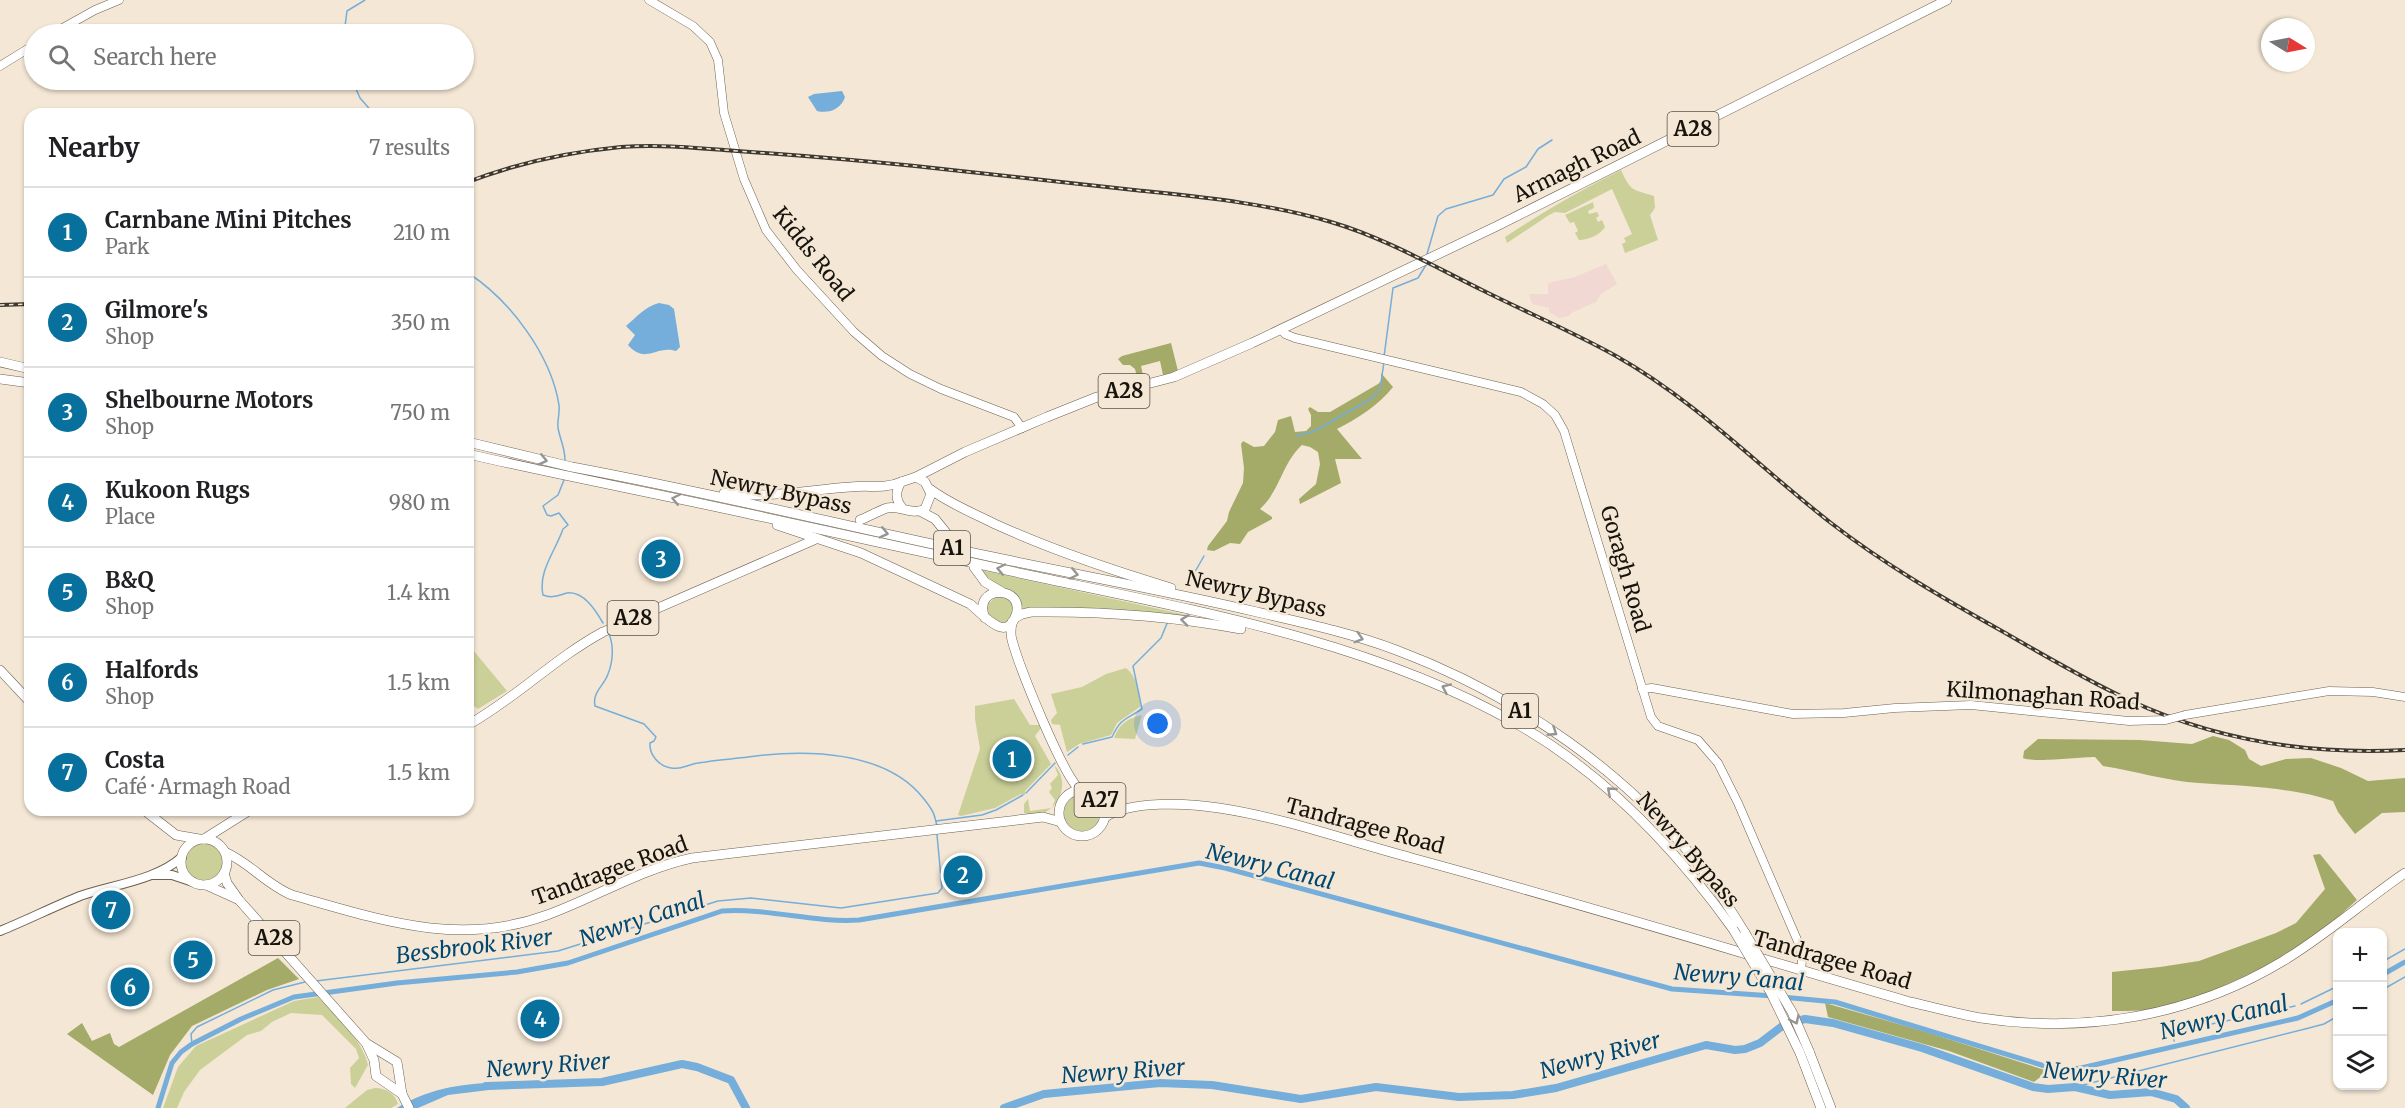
<!DOCTYPE html>
<html lang="en">
<head>
<meta charset="utf-8">
<style>
  body { margin:0; font-family:Merriweather,serif; background:#f2f2f2; color:#202124 }
  .controls { position:absolute; right:18px; bottom:18px; display:grid; overflow:hidden; border-radius:12px; box-shadow:0 2px 4px #0004 }
  .controls button { width:54px; height:54px; display:grid; place-items:center; padding:0; border:0; border-bottom:2px solid #e0e0e0; background:#fff; color:#202124; font:30px sans-serif }
  .compass { position:absolute; left:2261px; top:18px; width:54px; height:54px; border-radius:50%; background:#fff; box-shadow:0 2px 4px #0004; rotate:100deg }
  .you { position:absolute; left:1158px; top:724px; width:21px; height:21px; margin:-15px; border:4px solid #fff; border-radius:50%; background:#1a73e8; box-shadow:0 0 0 9px #1a73e833 }
  .badge { display:grid; place-items:center; width:39px; height:39px; border-radius:50%; background:#08709d; color:#fff; font-size:20px; font-weight:700 }
  .pin { position:absolute; translate:-50% -50%; border:3px solid #fff; box-shadow:0 2px 6px #0006 }
  .list { margin:0; padding:0; list-style:none }
  h2 { display:flex; justify-content:space-between; align-items:center; height:78px; margin:0; padding:0 24px; font-size:26px }
  h2 small { font-size:20px; font-weight:400; color:#757577 }
  .list li { display:grid; grid-template-columns:39px 1fr auto; gap:18px; align-items:center; box-sizing:border-box; height:90px; padding:0 24px; border-top:2px solid #e0e0e0 }
  .list b { display:block; font-size:22px; white-space:nowrap }
  .list p { margin:0; font-size:20px; white-space:nowrap; color:#757577 }
  .list em { font-size:20px; font-style:normal; color:#757577 }
  .icon { flex:none; width:33px; height:33px; fill:none; stroke:currentColor; stroke-width:2; stroke-linecap:round; stroke-linejoin:round }
  .map { position:relative; flex:none; width:2405px; height:1108px; overflow:hidden }
  .search { position:absolute; background:#fff; box-shadow:0 2px 4px #0004; left:24px; top:24px; width:450px; height:66px; display:flex; align-items:center; gap:15px; box-sizing:border-box; padding:0 21px; border-radius:33px; color:#757577; font-size:22px }
  .panel { position:absolute; background:#fff; box-shadow:0 2px 4px #0004; left:24px; top:108px; width:450px; height:708px; border-radius:18px }
  .map>svg:first-child { display:block }
</style>
</head>
<body>
<div class="map">
<svg width="2405" height="1108" viewBox="0 0 2405 1108">
  <rect width="100%" height="100%" fill="#f4e7d5"/>
  <polygon fill="#f2d8d2" points="1606,264 1617,284 1601,294 1596,302 1571,313 1569,316 1559,318 1549,312 1549,308 1533,304 1531,301 1529,294 1548,294 1548,283 1575,277"/>
  <g fill="#cbd099">
    <path d="M1621,170C1631,192 1632,189 1654,196L1655,208L1650,215L1658,240L1625,253L1622,244L1626,242L1624,238L1632,234L1612,189L1565,213L1555,212L1549,215L1507,243L1505,237C1543,212 1581,190 1621,170Z"/>
    <path d="M1593,202L1594,208L1588,211L1589,214L1597,212L1599,216L1596,218L1598,222L1602,220L1605,227C1600,235 1588,240 1579,240L1575,233L1578,231L1574,222L1570,223L1565,215Z"/>
    <path d="M981,570L1214,621L1026,609L1023,608C1017,587 1009,593 995,583C990,580 985,574 981,570Z"/>
    <path d="M996,597C1008,595 1012,602 1014,612L1006,624L989,620L986,606Z"/>
    <polygon points="468,644 507,691 478,709 468,701"/>
    <path d="M1126,668C1137,676 1139,693 1141,706L1117,723L1111,735L1079,744L1067,752L1060,725L1052,724L1051,720L1057,713L1051,694L1082,687L1106,674Z"/>
    <polygon points="1014,699 1030,725 1040,725 1041,728 1035,736 1051,764 1025,791 1025,795 1021,794 995,808 961,816 958,815 980,749 975,719 975,706"/>
    <path d="M1142,715L1135,739L1114,738C1120,723 1127,719 1142,715Z"/>
    <path d="M1054,765C1074,784 1055,823 1024,813V804L1028,799L1030,811L1052,808L1055,800L1049,792L1052,788L1050,784L1058,775Z"/>
    <circle cx="1082" cy="813" r="18"/>
    <circle cx="205" cy="862" r="19"/>
    <path d="M318,997C336,1016 362,1039 368,1065L355,1088L351,1084L350,1068L359,1058L356,1049L322,1015L291,1013L272,1022L261,1031L247,1035L200,1070L184,1092L177,1108H163L178,1067L196,1046L294,1001Z"/>
    <path d="M375,1088C385,1088 395,1093 398,1104L391,1108H345L367,1090Z"/>
  </g>
  <g fill="#a4aa68">
    <polygon points="1171,343 1178,371 1163,375 1160,361 1141,366 1143,375 1137,377 1135,369 1130,365 1123,365 1118,359 1122,356"/>
    <path d="M1381,373L1393,387C1379,405 1357,419 1337,429L1362,459H1335L1341,483L1300,504L1299,499L1316,484L1320,464L1318,452L1310,447L1302,445C1282,463 1280,491 1260,509L1272,517V519L1248,532L1240,544L1230,543L1214,551L1207,550L1208,546L1227,521L1229,512L1243,483L1244,468L1241,444L1243,441L1254,447L1264,446L1275,432L1278,420L1291,416L1295,432L1306,431L1311,426V415L1308,409L1310,407L1318,412H1330L1378,384L1381,381Z"/>
    <path d="M2213,736L2229,740L2245,750L2249,759L2261,766L2286,759L2311,758L2341,768L2368,781L2405,778V812L2382,813L2355,834L2338,812L2333,801C2290,787 2243,786 2199,783C2167,781 2135,771 2103,766L2095,757C2078,757 2034,763 2023,758L2024,751L2038,739L2140,740L2192,744Z"/>
    <path d="M2320,854L2357,900C2342,913 2327,928 2311,939C2273,965 2212,993 2168,1006C2150,1011 2131,1011 2112,1011V972L2160,967L2199,961L2276,933L2296,923L2325,889L2313,855Z"/>
    <polygon points="278,958 299,979 267,990 192,1026 170,1055 153,1095 67,1034 82,1023 92,1041 110,1033 114,1044 119,1047"/>
    <polygon points="1825,1003 1923,1031 2048,1071 2034,1082 1949,1051 1828,1017"/>
  </g>
  <g fill="#75aeda">
    <path d="M842,91L845,97C841,109 829,114 817,111L808,97L814,94Z"/>
    <path d="M659,303L669,305L674,309L680,347L676,351C656,345 646,365 628,345L635,335L626,326C637,317 644,307 659,303Z"/>
    <path d="M495,1083L497,1089L448,1095L418,1108H397C425,1090 461,1083 495,1083Z"/>
  </g>
  <g fill="none" stroke-linecap="round" stroke-linejoin="round">
    <g stroke="#75aeda" stroke-width="1.5">
      <polyline points="344,34 347,11 365,0"/>
      <polyline points="352,80 360,98 374,114"/>
      <polyline points="1427,254 1438,216 1446,209 1493,195 1504,179 1526,167 1538,149 1552,140"/>
      <path d="M468,273C510,300 551,355 559,405C560,413 557,421 558,428C560,439 565,448 565,460"/>
      <polyline points="1384,357 1393,288 1418,278 1426,265"/>
      <polyline points="1296,436 1315,431 1372,398 1380,389 1384,362"/>
      <path d="M564,480L558,495L543,506L547,515L551,516L559,513L568,525L563,529C555,552 538,571 543,595C552,599 559,595 567,593C584,591 596,611 603,623"/>
      <polyline points="1188,578 1196,570 1204,556"/>
      <path d="M609,634C614,646 613,662 608,674C604,686 592,692 595,706L644,724L656,737L654,741L650,743C649,755 659,766 671,768C680,770 690,764 698,763C715,760 732,759 748,757C805,749 886,750 924,799C932,809 935,814 937,827"/>
      <path d="M1083,744L1112,737C1121,718 1125,720 1142,709L1133,666L1161,638L1168,621"/>
      <polyline points="1068,755 1078,747"/>
      <polyline points="1026,793 1055,763"/>
      <polyline points="936,821 982,815 996,810 1023,795"/>
      <polyline points="2382,962 2405,949"/>
      <polyline points="316,981 558,951 718,901 751,898 841,908 938,893 942,888 937,835"/>
      <polyline points="2382,990 2405,977"/>
      <polyline points="2301,1004 2338,986"/>
      <polyline points="2250,1016 2295,1006"/>
      <polyline points="2174,1041 2173,1032 2245,1017"/>
      <polyline points="192,1044 191,1034 197,1027 273,990 305,982"/>
      <polyline points="2075,1087 2309,1028 2324,1024 2338,1016"/>
    </g>
    <g stroke="#75aeda" stroke-width="5">
      <polyline points="2382,975 2405,962"/>
      <polyline points="1782,997 1835,1002 2048,1067 2064,1070 2081,1068 2298,1018 2338,1000"/>
      <path d="M158,1108L172,1063L181,1052L192,1044L241,1019L294,997L397,983L517,972L568,963L722,911C768,908 814,923 859,920L1199,863L1225,868L1672,989L1773,996"/>
    </g>
    <g stroke="#75aeda" stroke-width="8">
      <polyline points="486,1086 602,1082 682,1064 697,1067 731,1080 746,1108"/>
      <polyline points="1004,1108 1044,1094 1160,1083 1212,1085 1301,1099 1376,1087 1459,1097 1513,1095 1556,1088 1706,1045 1735,1050 1745,1049 1760,1043 1785,1024 1805,1019 1833,1023 1922,1048 2033,1087 2048,1089 2075,1087 2110,1095 2151,1092 2176,1099 2186,1108"/>
    </g>
    <g stroke="#6c6152" stroke-width="9">
      <g id="secondary">
        <polyline points="649,0 693,26 710,42 718,60 724,113 744,179 766,230 797,270 854,332 882,356 910,374 941,389 1014,417 1022,428"/>
        <polyline points="52,34 95,10 119,0"/>
        <polyline points="0,66 34,45"/>
        <polyline points="1281,329 1285,334 1295,338 1521,392 1543,404 1555,415 1564,431 1651,717 1658,726 1698,740 1718,763 1738,803 1799,944 1802,960 1801,971"/>
        <polyline points="1642,689 1652,688 1793,714 1844,713 1895,708 1971,705 2129,721 2166,720"/>
        <polyline points="2185,715 2329,691 2373,692 2405,697"/>
      </g>
    </g>
    <g stroke="#6c6152" stroke-width="10">
      <g id="primary">
        <polyline points="153,875 172,875 193,882"/>
        <path d="M0,931C27,920 53,907 80,896C112,885 157,880 182,857"/>
      </g>
    </g>
    <g stroke="#6c6152" stroke-width="10">
      <g id="highway">
        <polyline points="0,362 30,369"/>
        <polyline points="0,379 30,383"/>
        <path d="M468,442L572,467C712,493 849,527 988,556C1078,575 1168,591 1257,612C1304,623 1351,633 1396,650C1516,695 1632,774 1709,878C1722,896 1733,914 1745,933"/>
        <path d="M468,454C563,476 659,494 754,515C847,535 940,556 1033,576C1194,610 1374,642 1517,724C1605,774 1675,848 1733,929"/>
        <polyline points="916,477 965,452 1047,417 1097,397 1174,377 1252,343 1497,226 1947,0"/>
        <path d="M930,489C950,504 973,513 995,524C1052,550 1111,570 1171,588"/>
        <path d="M724,493C767,499 807,490 850,487C868,485 885,489 901,482"/>
        <polyline points="920,511 935,519 952,540"/>
        <path d="M860,520C868,517 878,511 887,508C901,505 911,516 925,509L931,494L925,482L916,477L901,482C895,492 895,500 903,509"/>
        <path d="M777,525L861,553L970,604C981,612 1006,645 1016,615C1026,585 971,584 985,618"/>
        <polyline points="974,567 985,582 1002,592"/>
        <path d="M1015,618L1022,614L1031,612C1101,611 1171,616 1241,629"/>
        <path d="M1012,622C1011,628 1010,634 1012,640C1019,666 1063,777 1081,791"/>
        <polyline points="0,670 30,702"/>
        <path d="M468,725C516,698 555,658 603,632L814,540"/>
        <circle cx="1082" cy="813" r="23"/>
        <polyline points="144,810 176,835 199,839"/>
        <path d="M1104,818C1129,800 1189,803 1219,808C1285,818 1348,841 1412,858C1579,903 1744,954 1910,1002C1933,1007 1957,1014 1981,1018C2086,1034 2192,1016 2283,961C2326,935 2364,901 2405,873"/>
        <polyline points="204,839 250,810"/>
        <circle cx="204" cy="862" r="23"/>
        <path d="M225,852C250,863 267,885 292,895C378,919 458,948 547,915C596,897 641,869 692,858L1043,817L1061,822"/>
        <polyline points="224,873 227,883 239,900 366,1043 397,1062 402,1094 409,1108"/>
        <polyline points="206,885 237,899"/>
        <polyline points="367,1045 374,1060 376,1076 402,1094"/>
        <polyline points="1809,1051 1831,1108"/>
        <polyline points="1800,1053 1821,1108"/>
      </g>
    </g>
    <use href="#secondary" stroke="#fff" stroke-width="8"/>
    <use href="#primary" stroke="#fff" stroke-width="8"/>
    <use href="#highway" stroke="#fff" stroke-width="9"/>
    <g stroke="#3d3830" stroke-width="4">
      <g id="rail">
        <path d="M468,182C517,163 569,152 621,147C660,144 698,148 737,151C796,155 855,160 915,166C988,174 1061,182 1134,190C1200,197 1267,203 1331,222C1385,238 1433,266 1484,291C1528,313 1573,332 1616,356C1696,401 1759,467 1831,523C1884,564 1941,597 2000,630C2042,654 2084,679 2129,700C2217,741 2308,755 2405,750"/>
        <polyline points="0,305 30,304"/>
      </g>
    </g>
    <use href="#rail" stroke="#f4e7d5" stroke-width="1.5" stroke-dasharray="4.5" stroke-linecap="butt"/>
    <g stroke="#6c6152" stroke-width="9" stroke-linecap="butt">
      <polyline id="secondary-bridge" points="2166,720 2185,715"/>
    </g>
    <g stroke="#6c6152" stroke-width="10" stroke-linecap="butt">
      <g id="highway-bridge">
        <polyline points="1733,929 1771,993 1800,1053"/>
        <polyline points="1745,933 1792,1012 1809,1051"/>
      </g>
    </g>
    <use href="#secondary-bridge" stroke="#fff" stroke-width="8"/>
    <use href="#highway-bridge" stroke="#fff" stroke-width="9"/>
  </g>
  <defs><path id="oneway-chevron" d="M-2-3.5L2.5 0L-2 3.5" fill="none" stroke-width="1.6" stroke-linecap="round" stroke-linejoin="round" transform="scale(1.5)"/></defs>
  <g stroke="#979592">
    <use href="#oneway-chevron" transform="translate(543 460) rotate(13)"/>
    <use href="#oneway-chevron" transform="translate(676 499) rotate(-168)"/>
    <use href="#oneway-chevron" transform="translate(884 533) rotate(13)"/>
    <use href="#oneway-chevron" transform="translate(1001 569) rotate(-168)"/>
    <use href="#oneway-chevron" transform="translate(1074 574) rotate(12)"/>
    <use href="#oneway-chevron" transform="translate(1185 620) rotate(-173)"/>
    <use href="#oneway-chevron" transform="translate(1359 638) rotate(17)"/>
    <use href="#oneway-chevron" transform="translate(1446 688) rotate(-156)"/>
    <use href="#oneway-chevron" transform="translate(1553 732) rotate(33)"/>
    <use href="#oneway-chevron" transform="translate(1611 791) rotate(-139)"/>
    <use href="#oneway-chevron" transform="translate(1795 1020) rotate(65)"/>
  </g>
  <g text-anchor="middle" stroke-width="5" stroke-linejoin="round" paint-order="stroke">
    <g fill="#f4e7d5" stroke="#595349" stroke-width="1.5">
      <rect x="1667.5" y="112" width="51" height="34" rx="4.5"/>
      <rect x="1098.5" y="374" width="51" height="34" rx="4.5"/>
      <rect x="934" y="531" width="36" height="34" rx="4.5"/>
      <rect x="607.5" y="601" width="51" height="34" rx="4.5"/>
      <rect x="1502" y="694" width="36" height="34" rx="4.5"/>
      <rect x="1074.5" y="783" width="51" height="34" rx="4.5"/>
      <rect x="248.5" y="921" width="51" height="34" rx="4.5"/>
    </g>
    <g font-size="20" font-weight="bold" fill="#17130d">
      <text x="1693" y="136">A28</text>
      <text x="1124" y="398">A28</text>
      <text x="952" y="555">A1</text>
      <text x="633" y="625">A28</text>
      <text x="1520" y="718">A1</text>
      <text x="1100" y="807">A27</text>
      <text x="274" y="945">A28</text>
    </g>
    <g font-size="21" fill="#17130d" stroke="#f4e7d5">
      <text transform="translate(1577 166) rotate(-26)" y="7">Armagh Road</text>
      <text transform="translate(813 254) rotate(51)" y="7">Kidds Road</text>
      <text transform="translate(781 492) rotate(12)" y="7">Newry Bypass</text>
      <text transform="translate(1625 569) rotate(74)" y="7">Goragh Road</text>
      <text transform="translate(1256 594) rotate(13)" y="7">Newry Bypass</text>
      <text transform="translate(2043 696) rotate(4)" y="7">Kilmonaghan Road</text>
      <text transform="translate(1365 826) rotate(15)" y="7">Tandragee Road</text>
      <text transform="translate(1688 850) rotate(49)" y="7">Newry Bypass</text>
      <text transform="translate(610 871) rotate(-20)" y="7">Tandragee Road</text>
      <text transform="translate(1832 960) rotate(16)" y="7">Tandragee Road</text>
    </g>
    <g font-size="22" font-style="italic" fill="#004871" stroke="#f4e7d5">
      <text transform="translate(1270 866) rotate(14)" y="8">Newry Canal</text>
      <text transform="translate(642 919) rotate(-18)" y="8">Newry Canal</text>
      <text transform="translate(474 946) rotate(-7)" y="8">Bessbrook River</text>
      <text transform="translate(1739 977) rotate(5)" y="8">Newry Canal</text>
      <text transform="translate(2224 1017) rotate(-13)" y="8">Newry Canal</text>
      <text transform="translate(1600 1055) rotate(-15)" y="8">Newry River</text>
      <text transform="translate(548 1065) rotate(-4)" y="8">Newry River</text>
      <text transform="translate(1123 1071) rotate(-4)" y="8">Newry River</text>
      <text transform="translate(2105 1075) rotate(5)" y="8">Newry River</text>
    </g>
  </g>
</svg>
<div class="controls">
<button>+</button>
<button>−</button>
<button><svg class="icon" aria-label="layers" viewBox="0 0 24 24"><path d="M12 4l9 5-9 5-9-5zM3 14l9 5 9-5"/></svg></button>
</div>
<svg class="compass" viewBox="-18 -18 36 36"><path d="M0-13l5 13h-10z" fill="#e53935"/><path d="M0 13l5-13h-10z" fill="#757577"/></svg>
<div class="you"></div>
<div class="pin badge" style="left:1012px;top:759px">1</div>
<div class="pin badge" style="left:963px;top:875px">2</div>
<div class="pin badge" style="left:661px;top:559px">3</div>
<div class="pin badge" style="left:540px;top:1019px">4</div>
<div class="pin badge" style="left:193px;top:960px">5</div>
<div class="pin badge" style="left:130px;top:987px">6</div>
<div class="pin badge" style="left:111px;top:910px">7</div>
<div class="search"><svg class="icon" aria-label="search" viewBox="0 0 24 24"><circle cx="10" cy="10" r="6"/><path d="M15 15l6 6"/></svg>Search here</div>
<section class="panel">
<h2>Nearby<small>7 results</small></h2>
<ul class="list">
<li><span class="badge">1</span><div><b>Carnbane Mini Pitches</b><p>Park</p></div><em>210 m</em></li>
<li><span class="badge">2</span><div><b>Gilmore's</b><p>Shop</p></div><em>350 m</em></li>
<li><span class="badge">3</span><div><b>Shelbourne Motors</b><p>Shop</p></div><em>750 m</em></li>
<li><span class="badge">4</span><div><b>Kukoon Rugs</b><p>Place</p></div><em>980 m</em></li>
<li><span class="badge">5</span><div><b>B&amp;Q</b><p>Shop</p></div><em>1.4 km</em></li>
<li><span class="badge">6</span><div><b>Halfords</b><p>Shop</p></div><em>1.5 km</em></li>
<li><span class="badge">7</span><div><b>Costa</b><p>Café · Armagh Road</p></div><em>1.5 km</em></li>
</ul>
</section>
</div>
</body>
</html>
